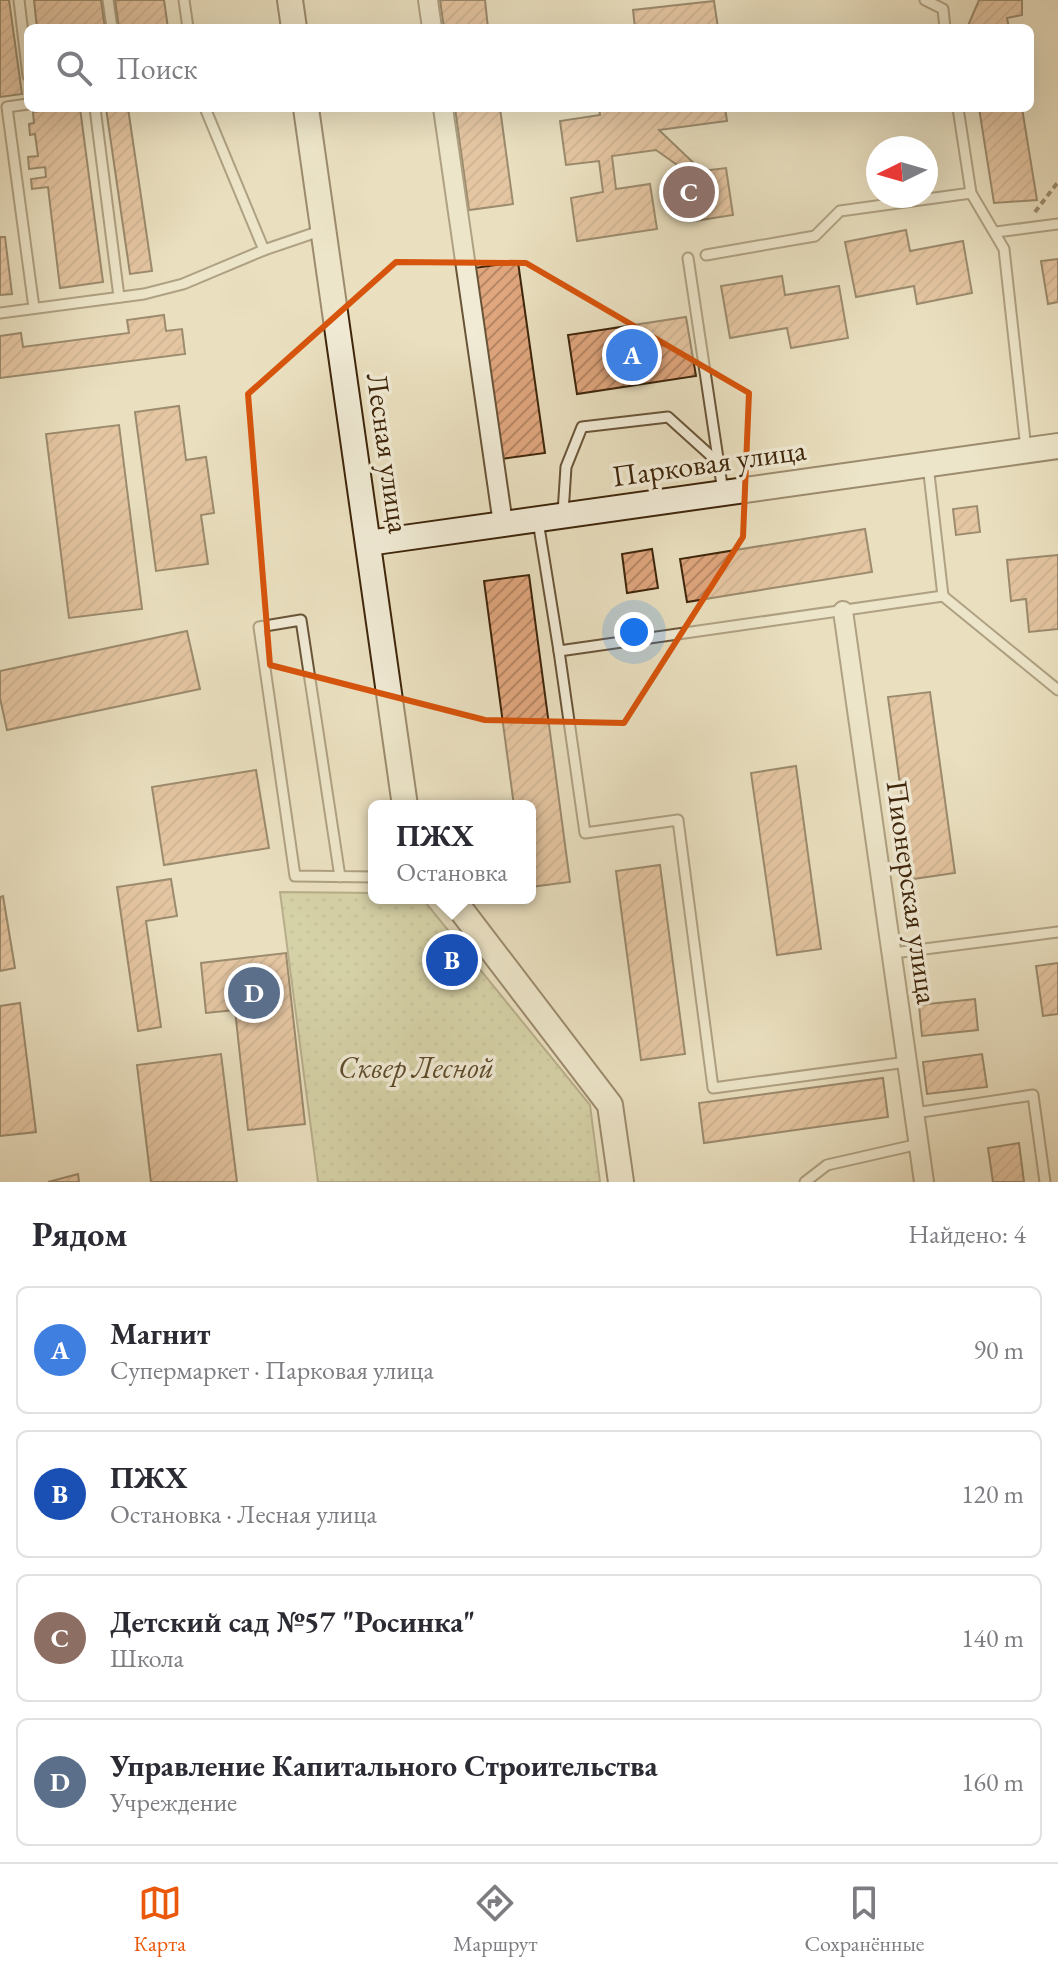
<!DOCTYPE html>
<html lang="ru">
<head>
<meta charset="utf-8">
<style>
  body { margin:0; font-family:"EB Garamond",serif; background:#f2f2f3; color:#2b2b33 }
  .compass { position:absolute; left:866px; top:136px; width:72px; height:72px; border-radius:50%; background:#fff; box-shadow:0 8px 32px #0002; rotate:265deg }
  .you { position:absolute; left:634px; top:632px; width:28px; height:28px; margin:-20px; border:6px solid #fff; border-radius:50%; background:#1a73e8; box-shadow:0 0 0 12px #1a73e833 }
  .badge { display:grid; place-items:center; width:52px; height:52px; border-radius:50%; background:#ea580c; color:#fff; font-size:26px; font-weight:700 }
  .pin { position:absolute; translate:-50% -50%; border:4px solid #fff; box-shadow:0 2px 8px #0006 }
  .popup { position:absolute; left:368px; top:800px; width:168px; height:104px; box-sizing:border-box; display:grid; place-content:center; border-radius:12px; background:#fff; filter:drop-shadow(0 2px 6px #0005); font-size:26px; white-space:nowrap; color:#7c7c81 }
  .popup b { font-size:30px; color:#2b2b33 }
  .popup::after { content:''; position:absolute; left:50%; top:100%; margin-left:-16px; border:16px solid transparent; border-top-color:#fff }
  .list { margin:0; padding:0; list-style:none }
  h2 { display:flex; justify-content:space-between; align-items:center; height:104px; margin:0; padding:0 32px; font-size:34px }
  h2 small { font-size:26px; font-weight:400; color:#7c7c81 }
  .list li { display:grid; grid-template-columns:52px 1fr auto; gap:24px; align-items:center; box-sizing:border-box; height:128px; margin:0 16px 16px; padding:0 16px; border:2px solid #e1e1e2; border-radius:12px }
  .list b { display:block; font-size:30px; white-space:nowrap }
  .list p { margin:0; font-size:26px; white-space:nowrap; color:#7c7c81 }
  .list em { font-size:26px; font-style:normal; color:#7c7c81 }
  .icon { flex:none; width:44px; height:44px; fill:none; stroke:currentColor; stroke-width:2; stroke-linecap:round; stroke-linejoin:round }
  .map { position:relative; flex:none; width:1058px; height:1182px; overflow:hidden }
  .search { position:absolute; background:#fff; box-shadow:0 8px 32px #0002; left:24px; right:24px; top:24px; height:88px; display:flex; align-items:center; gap:20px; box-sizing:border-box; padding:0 28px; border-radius:12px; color:#7c7c81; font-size:30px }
  .sheet { height:680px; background:#fff }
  nav { display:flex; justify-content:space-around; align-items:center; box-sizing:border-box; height:112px; border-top:2px solid #e1e1e2; background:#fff; font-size:22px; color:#7c7c81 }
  nav a { display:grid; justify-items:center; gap:4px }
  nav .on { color:#ea580c }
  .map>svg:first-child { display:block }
</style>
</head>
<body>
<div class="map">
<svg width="1058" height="1182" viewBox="0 0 1058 1182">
  <defs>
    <pattern id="park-dots" width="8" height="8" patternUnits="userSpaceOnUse" patternTransform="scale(2)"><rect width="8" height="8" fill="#bec08d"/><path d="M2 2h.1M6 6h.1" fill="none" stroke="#a4a578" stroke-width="1.8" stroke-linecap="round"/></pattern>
    <pattern id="building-hatch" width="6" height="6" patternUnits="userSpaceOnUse" patternTransform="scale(2)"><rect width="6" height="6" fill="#e0a67e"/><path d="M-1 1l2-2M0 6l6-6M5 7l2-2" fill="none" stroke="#b78765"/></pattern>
  </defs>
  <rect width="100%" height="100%" fill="#eae0c0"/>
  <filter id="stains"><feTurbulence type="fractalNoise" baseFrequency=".0025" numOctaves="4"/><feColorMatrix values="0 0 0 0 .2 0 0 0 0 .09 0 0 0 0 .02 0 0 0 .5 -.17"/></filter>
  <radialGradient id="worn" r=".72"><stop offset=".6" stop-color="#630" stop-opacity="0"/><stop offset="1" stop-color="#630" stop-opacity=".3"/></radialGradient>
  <polygon fill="url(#park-dots)" stroke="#7e724c" stroke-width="2" points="280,892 374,893 374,898 422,898 590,1105 600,1182 318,1182"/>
  <g fill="url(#building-hatch)" stroke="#3e250a" stroke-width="2">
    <polygon points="0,0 9,0 22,94 0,97"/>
    <polygon points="34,0 101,0 105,28 37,28"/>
    <polygon points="115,0 164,0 168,28 119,28"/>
    <polygon points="440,0 485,0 488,28 444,28"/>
    <polygon points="1022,0 1022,15 1007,18 1009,28 967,28 979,0"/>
    <polygon points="714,1 718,28 635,28 633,10"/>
    <polygon points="60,108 80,108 103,282 60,288 48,187 32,189 31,179 46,177 45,167 29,169 28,157 38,156 35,134 30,135 29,124 34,123 33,112"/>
    <polygon points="106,108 128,108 152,271 130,274"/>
    <polygon points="455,108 500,108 513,204 469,210"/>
    <polygon points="599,108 725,108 727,121 659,130 702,171 726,168 733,215 694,221 687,172 656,150 612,156 616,189 650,184 657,229 577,241 571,198 603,192 599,161 566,165 560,121 600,115"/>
    <polygon points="979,108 1022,108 1037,200 994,203"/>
    <polygon points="906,230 910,251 963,241 972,293 917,304 914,286 856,297 845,242"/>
    <polygon points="0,237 5,237 12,294 0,295"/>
    <polygon points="1058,259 1058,302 1048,304 1041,261"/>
    <polygon points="518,262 545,453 501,459 474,268"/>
    <polygon points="782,276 785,295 839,286 848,338 791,348 787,328 730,338 721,286"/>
    <polygon points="164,315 166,331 182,329 185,354 0,378 0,336 21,333 23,347 129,333 127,320"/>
    <polygon points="686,317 696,376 577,394 568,335"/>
    <polygon points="179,406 186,460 206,457 214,513 201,515 208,564 156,571 135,412"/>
    <polygon points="119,425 142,609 69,618 46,434"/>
    <polygon points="977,506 980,532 956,535 953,509"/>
    <polygon points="865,529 872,572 687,602 680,559"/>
    <polygon points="652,549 658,588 627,593 622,554"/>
    <polygon points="1058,555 1058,629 1029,632 1026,599 1011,601 1007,560"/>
    <polygon points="529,575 570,882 530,887 530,806 514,806 484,581"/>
    <polygon points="187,631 200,689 7,730 0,698 0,671"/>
    <polygon points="930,692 955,873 913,879 888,697"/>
    <polygon points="796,766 821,949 777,955 751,773"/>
    <polygon points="256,770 269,848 164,865 152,787"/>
    <polygon points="660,865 685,1054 641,1060 616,871"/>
    <polygon points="171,879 177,916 146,921 161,1027 138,1031 117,887"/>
    <polygon points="3,896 15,968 0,971 0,897"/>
    <polygon points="286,953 305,1124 248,1130 235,1010 206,1013 201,963"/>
    <polygon points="1058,963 1058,1014 1043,1016 1036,966"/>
    <polygon points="975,999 978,1030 922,1036 919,1005"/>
    <polygon points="20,1003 36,1132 0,1136 0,1006"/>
    <polygon points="221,1054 237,1182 151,1182 137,1065"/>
    <polygon points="982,1054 987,1087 927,1094 923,1062"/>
    <polygon points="883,1078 888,1117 704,1143 699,1103"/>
    <polygon points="1019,1143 1024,1182 993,1182 988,1148"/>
    <polygon points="78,1174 79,1182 48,1182"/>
  </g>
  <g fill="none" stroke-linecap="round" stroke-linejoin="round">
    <g stroke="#695438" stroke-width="13">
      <g id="lane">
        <polyline points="19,0 28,76"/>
        <polyline points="108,0 112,28"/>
        <polyline points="184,0 188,28"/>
        <polyline points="925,0 943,9 945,28"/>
        <polyline points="28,104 7,107 34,308"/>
        <polyline points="95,108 119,297"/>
        <polyline points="205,108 264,250"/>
        <polyline points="958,108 971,193 1004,249 1026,449"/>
        <polyline points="996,232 1058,224"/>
        <polyline points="706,255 815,236 840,211 971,193"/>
        <polyline points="688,258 723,492"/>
        <polyline points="0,313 144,294 183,284 264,250 320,231"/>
        <polyline points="563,513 566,467 582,427 668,417 720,464"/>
        <polyline points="538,521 559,651 943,596 928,465"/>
        <polyline points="943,596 1058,690"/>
        <polyline points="559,651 585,833 678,820 713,1088 907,1062"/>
        <polyline points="340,877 301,620 259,627 295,876 374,877"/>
        <polyline points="893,953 1058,932"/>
        <polyline points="915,1113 1033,1095 1045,1182"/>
        <polyline points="805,1182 827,1165 919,1144"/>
      </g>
    </g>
    <g stroke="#695438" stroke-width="22">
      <g id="street">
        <polyline points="428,0 432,28"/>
        <polyline points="443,108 503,524"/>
        <polyline points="843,611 924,1182"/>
      </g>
    </g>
    <g stroke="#3e250a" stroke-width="28">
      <g id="secondary">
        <polyline points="290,0 294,28"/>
        <polyline points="306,108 405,806"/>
        <polyline points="368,543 1058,446"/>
        <polyline points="452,898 610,1105 621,1182"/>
      </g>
    </g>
    <polyline stroke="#3e250a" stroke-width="4" stroke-dasharray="6 4" stroke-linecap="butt" points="1035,212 1058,182"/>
    <use href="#lane" stroke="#f1ebd6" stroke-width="9"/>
    <use href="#street" stroke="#f1ebd6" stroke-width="18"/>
    <use href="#secondary" stroke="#f1ebd6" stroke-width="24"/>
  </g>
  <path d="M0 0H1058V1182H0ZM396,262L526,263L749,393L743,537L624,723L485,720L270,665L248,394Z" fill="#eae0c0" fill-opacity=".55" fill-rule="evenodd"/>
  <path fill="none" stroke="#d7540c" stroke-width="6" stroke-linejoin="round" d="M396,262L526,263L749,393L743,537L624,723L485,720L270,665L248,394Z"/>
  <g text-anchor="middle" stroke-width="7" stroke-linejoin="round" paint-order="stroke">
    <g font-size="30" fill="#3e250a" stroke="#f1ebd6">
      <text transform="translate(388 453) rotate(82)" y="10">Лесная улица</text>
      <text transform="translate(709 463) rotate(-8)" y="10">Парковая улица</text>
      <text transform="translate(912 892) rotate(82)" y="10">Пионерская улица</text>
    </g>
    <g font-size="30" font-style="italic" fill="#5e4c2b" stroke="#f1ebd6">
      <text x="416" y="1078">Сквер Лесной</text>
    </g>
  </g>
  <rect width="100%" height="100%" filter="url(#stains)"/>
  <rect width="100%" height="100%" fill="url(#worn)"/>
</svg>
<svg class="compass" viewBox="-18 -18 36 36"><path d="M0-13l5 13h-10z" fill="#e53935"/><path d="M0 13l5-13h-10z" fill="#7c7c81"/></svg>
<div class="you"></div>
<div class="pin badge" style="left:632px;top:355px;background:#3f7fe0">A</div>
<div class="pin badge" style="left:452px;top:960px;background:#1a4fb4">B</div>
<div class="popup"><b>ПЖХ</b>Остановка</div>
<div class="pin badge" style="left:689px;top:192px;background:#8d6e63">C</div>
<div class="pin badge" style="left:254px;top:993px;background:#5c6f8a">D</div>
<div class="search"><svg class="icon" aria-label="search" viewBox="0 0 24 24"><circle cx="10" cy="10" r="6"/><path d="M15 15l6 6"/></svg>Поиск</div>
</div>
<section class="sheet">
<h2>Рядом<small>Найдено: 4</small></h2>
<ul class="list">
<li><span class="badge" style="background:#3f7fe0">A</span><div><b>Магнит</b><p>Супермаркет · Парковая улица</p></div><em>90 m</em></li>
<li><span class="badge" style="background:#1a4fb4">B</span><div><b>ПЖХ</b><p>Остановка · Лесная улица</p></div><em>120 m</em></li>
<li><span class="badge" style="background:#8d6e63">C</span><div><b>Детский сад №57 &quot;Росинка&quot;</b><p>Школа</p></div><em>140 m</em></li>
<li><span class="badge" style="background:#5c6f8a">D</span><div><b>Управление Капитального Строительства</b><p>Учреждение</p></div><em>160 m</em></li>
</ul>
</section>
<nav>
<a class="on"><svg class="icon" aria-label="map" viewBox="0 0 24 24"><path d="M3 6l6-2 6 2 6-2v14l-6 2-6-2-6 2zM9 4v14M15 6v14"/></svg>Карта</a>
<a><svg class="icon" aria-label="directions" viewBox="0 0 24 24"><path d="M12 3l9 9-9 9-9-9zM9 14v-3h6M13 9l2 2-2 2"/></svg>Маршрут</a>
<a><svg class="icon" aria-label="saved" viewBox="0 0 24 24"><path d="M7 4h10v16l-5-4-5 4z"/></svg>Сохранённые</a>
</nav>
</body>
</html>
